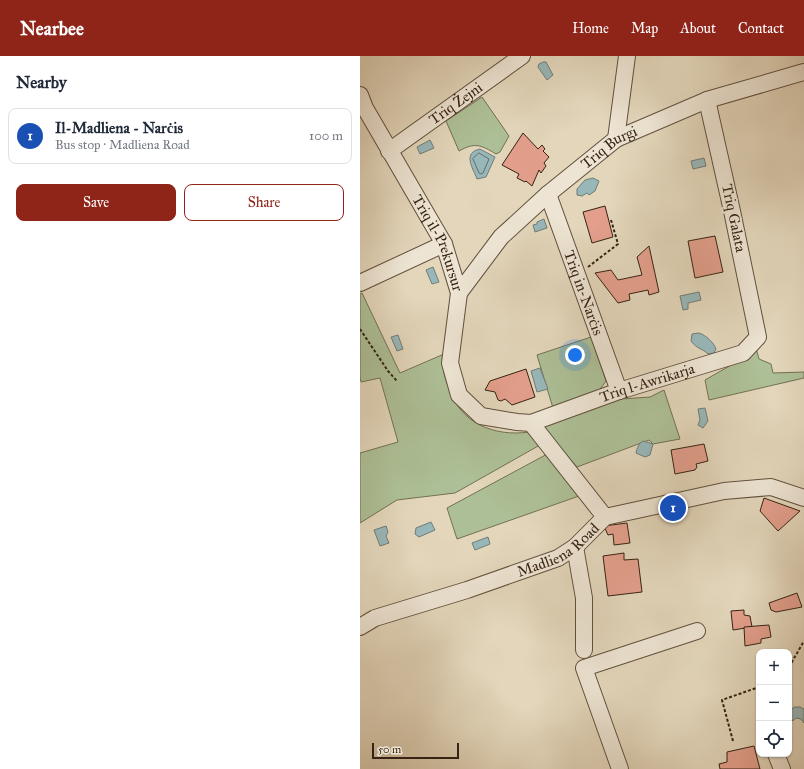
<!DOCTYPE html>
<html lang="en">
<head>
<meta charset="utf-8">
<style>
  body { margin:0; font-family:"IM FELL Great Primer",serif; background:#f6f6f7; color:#1f2937 }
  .controls { position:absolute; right:12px; bottom:12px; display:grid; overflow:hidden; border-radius:8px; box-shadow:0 1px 3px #0004 }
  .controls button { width:36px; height:36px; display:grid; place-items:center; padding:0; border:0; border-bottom:1px solid #e0e1e3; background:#fff; color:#1f2937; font:20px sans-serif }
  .scale { position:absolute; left:12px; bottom:10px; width:87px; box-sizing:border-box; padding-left:4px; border:2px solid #362313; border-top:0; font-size:11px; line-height:14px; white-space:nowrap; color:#362313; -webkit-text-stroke:3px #ede4d3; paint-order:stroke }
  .you { position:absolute; left:215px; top:299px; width:14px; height:14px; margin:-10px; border:3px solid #fff; border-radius:50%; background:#1a73e8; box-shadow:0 0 0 6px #1a73e833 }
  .badge { display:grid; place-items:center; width:26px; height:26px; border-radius:50%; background:#8f2418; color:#fff; font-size:13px; font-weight:700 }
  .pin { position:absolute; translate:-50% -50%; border:2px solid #fff; box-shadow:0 1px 4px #0006 }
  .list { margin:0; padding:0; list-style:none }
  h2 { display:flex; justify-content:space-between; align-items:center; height:52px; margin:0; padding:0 16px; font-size:17px }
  h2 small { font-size:13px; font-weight:400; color:#747a83 }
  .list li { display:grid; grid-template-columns:26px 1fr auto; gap:12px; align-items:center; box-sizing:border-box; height:56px; margin:0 8px 8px; padding:0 8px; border:1px solid #e0e1e3; border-radius:8px }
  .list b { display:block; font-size:15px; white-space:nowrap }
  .list p { margin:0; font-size:13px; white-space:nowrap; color:#747a83 }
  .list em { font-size:13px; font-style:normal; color:#747a83 }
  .actions { display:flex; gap:8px; padding:12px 16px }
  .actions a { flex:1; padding:9px 0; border:1px solid #8f2418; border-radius:8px; text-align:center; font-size:14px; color:#8f2418 }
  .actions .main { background:#8f2418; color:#fff }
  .icon { flex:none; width:22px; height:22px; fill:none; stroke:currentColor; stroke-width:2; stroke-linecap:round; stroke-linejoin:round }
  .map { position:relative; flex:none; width:444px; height:713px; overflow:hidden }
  header { display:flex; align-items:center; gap:24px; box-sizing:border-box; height:56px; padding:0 20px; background:#8f2418; color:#fff }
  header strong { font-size:19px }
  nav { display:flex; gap:22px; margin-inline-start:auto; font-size:14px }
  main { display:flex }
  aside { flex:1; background:#fff }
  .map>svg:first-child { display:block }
</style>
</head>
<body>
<header>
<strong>Nearbee</strong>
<nav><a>Home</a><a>Map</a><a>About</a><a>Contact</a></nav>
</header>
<main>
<aside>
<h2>Nearby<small></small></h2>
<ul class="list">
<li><span class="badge" style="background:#1a4fb4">1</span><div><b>Il-Madliena - Narċis</b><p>Bus stop · Madliena Road</p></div><em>100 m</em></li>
</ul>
<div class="actions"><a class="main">Save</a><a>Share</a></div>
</aside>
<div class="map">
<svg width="444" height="713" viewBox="0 0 444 713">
  <rect width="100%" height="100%" fill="#e3d6bb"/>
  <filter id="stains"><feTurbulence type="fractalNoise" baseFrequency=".005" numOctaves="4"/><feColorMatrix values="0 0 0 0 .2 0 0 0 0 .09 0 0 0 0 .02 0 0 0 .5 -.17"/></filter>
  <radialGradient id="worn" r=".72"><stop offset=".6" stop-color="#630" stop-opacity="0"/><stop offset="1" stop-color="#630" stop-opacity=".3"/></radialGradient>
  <g fill="#adbf96" stroke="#727154">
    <path d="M122,41L149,80L140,96L136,98C121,89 115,86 99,95L86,65Z"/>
    <path d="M2,237L40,317L84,298C84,305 84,311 84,317C85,322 87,327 89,332C100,367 134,381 169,376L180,389L95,437L37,444L0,467V397L38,386L20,322L1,326L0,321V238Z"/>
    <polygon points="231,281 246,325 238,336 193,352 177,299"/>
    <polygon points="396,292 399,303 411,308 413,317 444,316 444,322 349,344 345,324 380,304"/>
    <polygon points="304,334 320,383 293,388 289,384 217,411 180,369 261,343 290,341"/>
    <polygon points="191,396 219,440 97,483 87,452"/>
  </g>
  <g fill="#98b7b9" stroke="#717c77">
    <polygon points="183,6 186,6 193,19 187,24 178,11 179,8"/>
    <polygon points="70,84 74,92 60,98 57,91"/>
    <path d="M120,93L135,101L126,121L117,123C113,112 102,97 120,93Z"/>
    <polygon points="344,102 346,110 333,113 331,105"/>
    <polygon points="233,122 239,125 235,135 229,139 227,137 222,140 217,139 217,133 225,124"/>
    <polygon points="184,163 187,172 175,176 173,169 177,168 177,166"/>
    <polygon points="73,211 79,226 72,228 66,214"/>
    <polygon points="339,236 341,244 328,247 328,253 323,254 320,240"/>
    <path d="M339,277C346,279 354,287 356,293L354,297L348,298C342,292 338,294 331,285L332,278Z"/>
    <polygon points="38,279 43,293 37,295 31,281"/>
    <polygon points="180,312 188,333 177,336 171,315"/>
    <polygon points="345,352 348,365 343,372 338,369 340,364 338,353"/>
    <path d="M283,385L293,388L290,399L285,401L276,397C277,392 279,387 283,385Z"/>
    <polygon points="71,466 75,474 59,481 55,478 56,472"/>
    <polygon points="26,470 28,476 26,480 29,487 20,490 14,474"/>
    <polygon points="128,481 130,488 115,494 112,487"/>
    <polygon points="434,651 440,651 444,653 444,667 441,663 436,662 433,665 431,662 431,654"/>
  </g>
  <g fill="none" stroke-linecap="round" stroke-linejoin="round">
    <polygon stroke="#676d66" stroke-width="1" points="119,97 129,103 123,117 121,118 119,117 113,103"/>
  </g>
  <g fill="#e39f8c" stroke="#362313">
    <polygon points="163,77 178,93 182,89 185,93 183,95 189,101 184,107 186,110 181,117 179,114 172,130 166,125 165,126 157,122 159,118 142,109"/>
    <polygon points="245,150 253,181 232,187 223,156"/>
    <polygon points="355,180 363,216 335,222 328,185"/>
    <polygon points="289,190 299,236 289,239 288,234 269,238 270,244 258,247 235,217 251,214 258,224 282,219 277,201"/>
    <polygon points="166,313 175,341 152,349 145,343 141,345 138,344 135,336 125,334 130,325"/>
    <polygon points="344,388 348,405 336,408 337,411 335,414 315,418 311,394"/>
    <polygon points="404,442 440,455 418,475 400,455"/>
    <polygon points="267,467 270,487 254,489 253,478 248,479 244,470"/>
    <polygon points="264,497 264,504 278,503 282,536 248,540 243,500"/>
    <polygon points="437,537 442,551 416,556 411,554 409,547"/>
    <polygon points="384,554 384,559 390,560 392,571 373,574 371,555"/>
    <polygon points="409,569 411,581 401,583 401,587 385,590 384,571"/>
    <polygon points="394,690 400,713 360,713 359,708 367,706 367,696"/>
  </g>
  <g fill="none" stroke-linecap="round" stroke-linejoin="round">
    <g stroke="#61503d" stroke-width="18">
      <g id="minor">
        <path id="s1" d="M0,39L5,52L84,188L99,237L90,307L99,339L121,360L157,366L171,367L245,461"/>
        <polyline points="256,83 267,0"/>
        <path id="s2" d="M29,95L162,0"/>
        <path id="s3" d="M188,138L259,335"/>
        <polyline points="0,227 84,188"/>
        <path id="s4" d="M99,237L141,181L188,138L256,83L347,44L444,16"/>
        <path id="s5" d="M171,367L259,335L383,297L398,281L372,155L347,44"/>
        <polyline points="215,491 224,542 224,594"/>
        <path id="s6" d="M0,571L15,562L107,534L198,502L215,491L245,461L364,435L411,431L444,442"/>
        <polyline points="416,698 422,713"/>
        <polyline points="260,713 224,612 337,575"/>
      </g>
    </g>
    <g stroke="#362313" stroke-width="2" stroke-dasharray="3 2" stroke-linecap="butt">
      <polyline points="228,211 258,188 251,164"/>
      <polyline points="0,273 28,315 37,325"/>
      <polyline points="429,611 444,585"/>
      <polyline points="373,685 362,644 399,631"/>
    </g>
    <use href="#minor" stroke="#ede4d3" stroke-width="16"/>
  </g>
  <g text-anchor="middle" stroke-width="3.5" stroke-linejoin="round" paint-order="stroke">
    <g font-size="15" fill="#362313" stroke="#ede4d3">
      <text dy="5" stroke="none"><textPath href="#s2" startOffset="82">Triq Żejni</textPath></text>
      <text dy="5" stroke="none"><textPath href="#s4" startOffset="211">Triq Burgi</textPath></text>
      <text transform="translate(374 162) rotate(78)" y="5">Triq Galata</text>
      <text dy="5" stroke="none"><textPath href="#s1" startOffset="168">Triq il-Prekursur</textPath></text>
      <text dy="5" stroke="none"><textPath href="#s3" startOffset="105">Triq in-Narċis</textPath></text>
      <text dy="5" stroke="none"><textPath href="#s5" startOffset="123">Triq l-Awrikarja</textPath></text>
      <text dy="5" stroke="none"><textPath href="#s6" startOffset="214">Madliena Road</textPath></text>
    </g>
  </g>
  <rect width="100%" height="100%" filter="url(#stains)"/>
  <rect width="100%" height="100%" fill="url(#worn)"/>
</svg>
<div class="controls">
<button>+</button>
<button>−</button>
<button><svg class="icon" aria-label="locate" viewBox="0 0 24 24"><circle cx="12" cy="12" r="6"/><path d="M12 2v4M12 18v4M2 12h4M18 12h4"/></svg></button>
</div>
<div class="scale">50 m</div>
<div class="you"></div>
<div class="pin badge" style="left:313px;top:452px;background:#1a4fb4">1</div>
</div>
</main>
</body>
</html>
